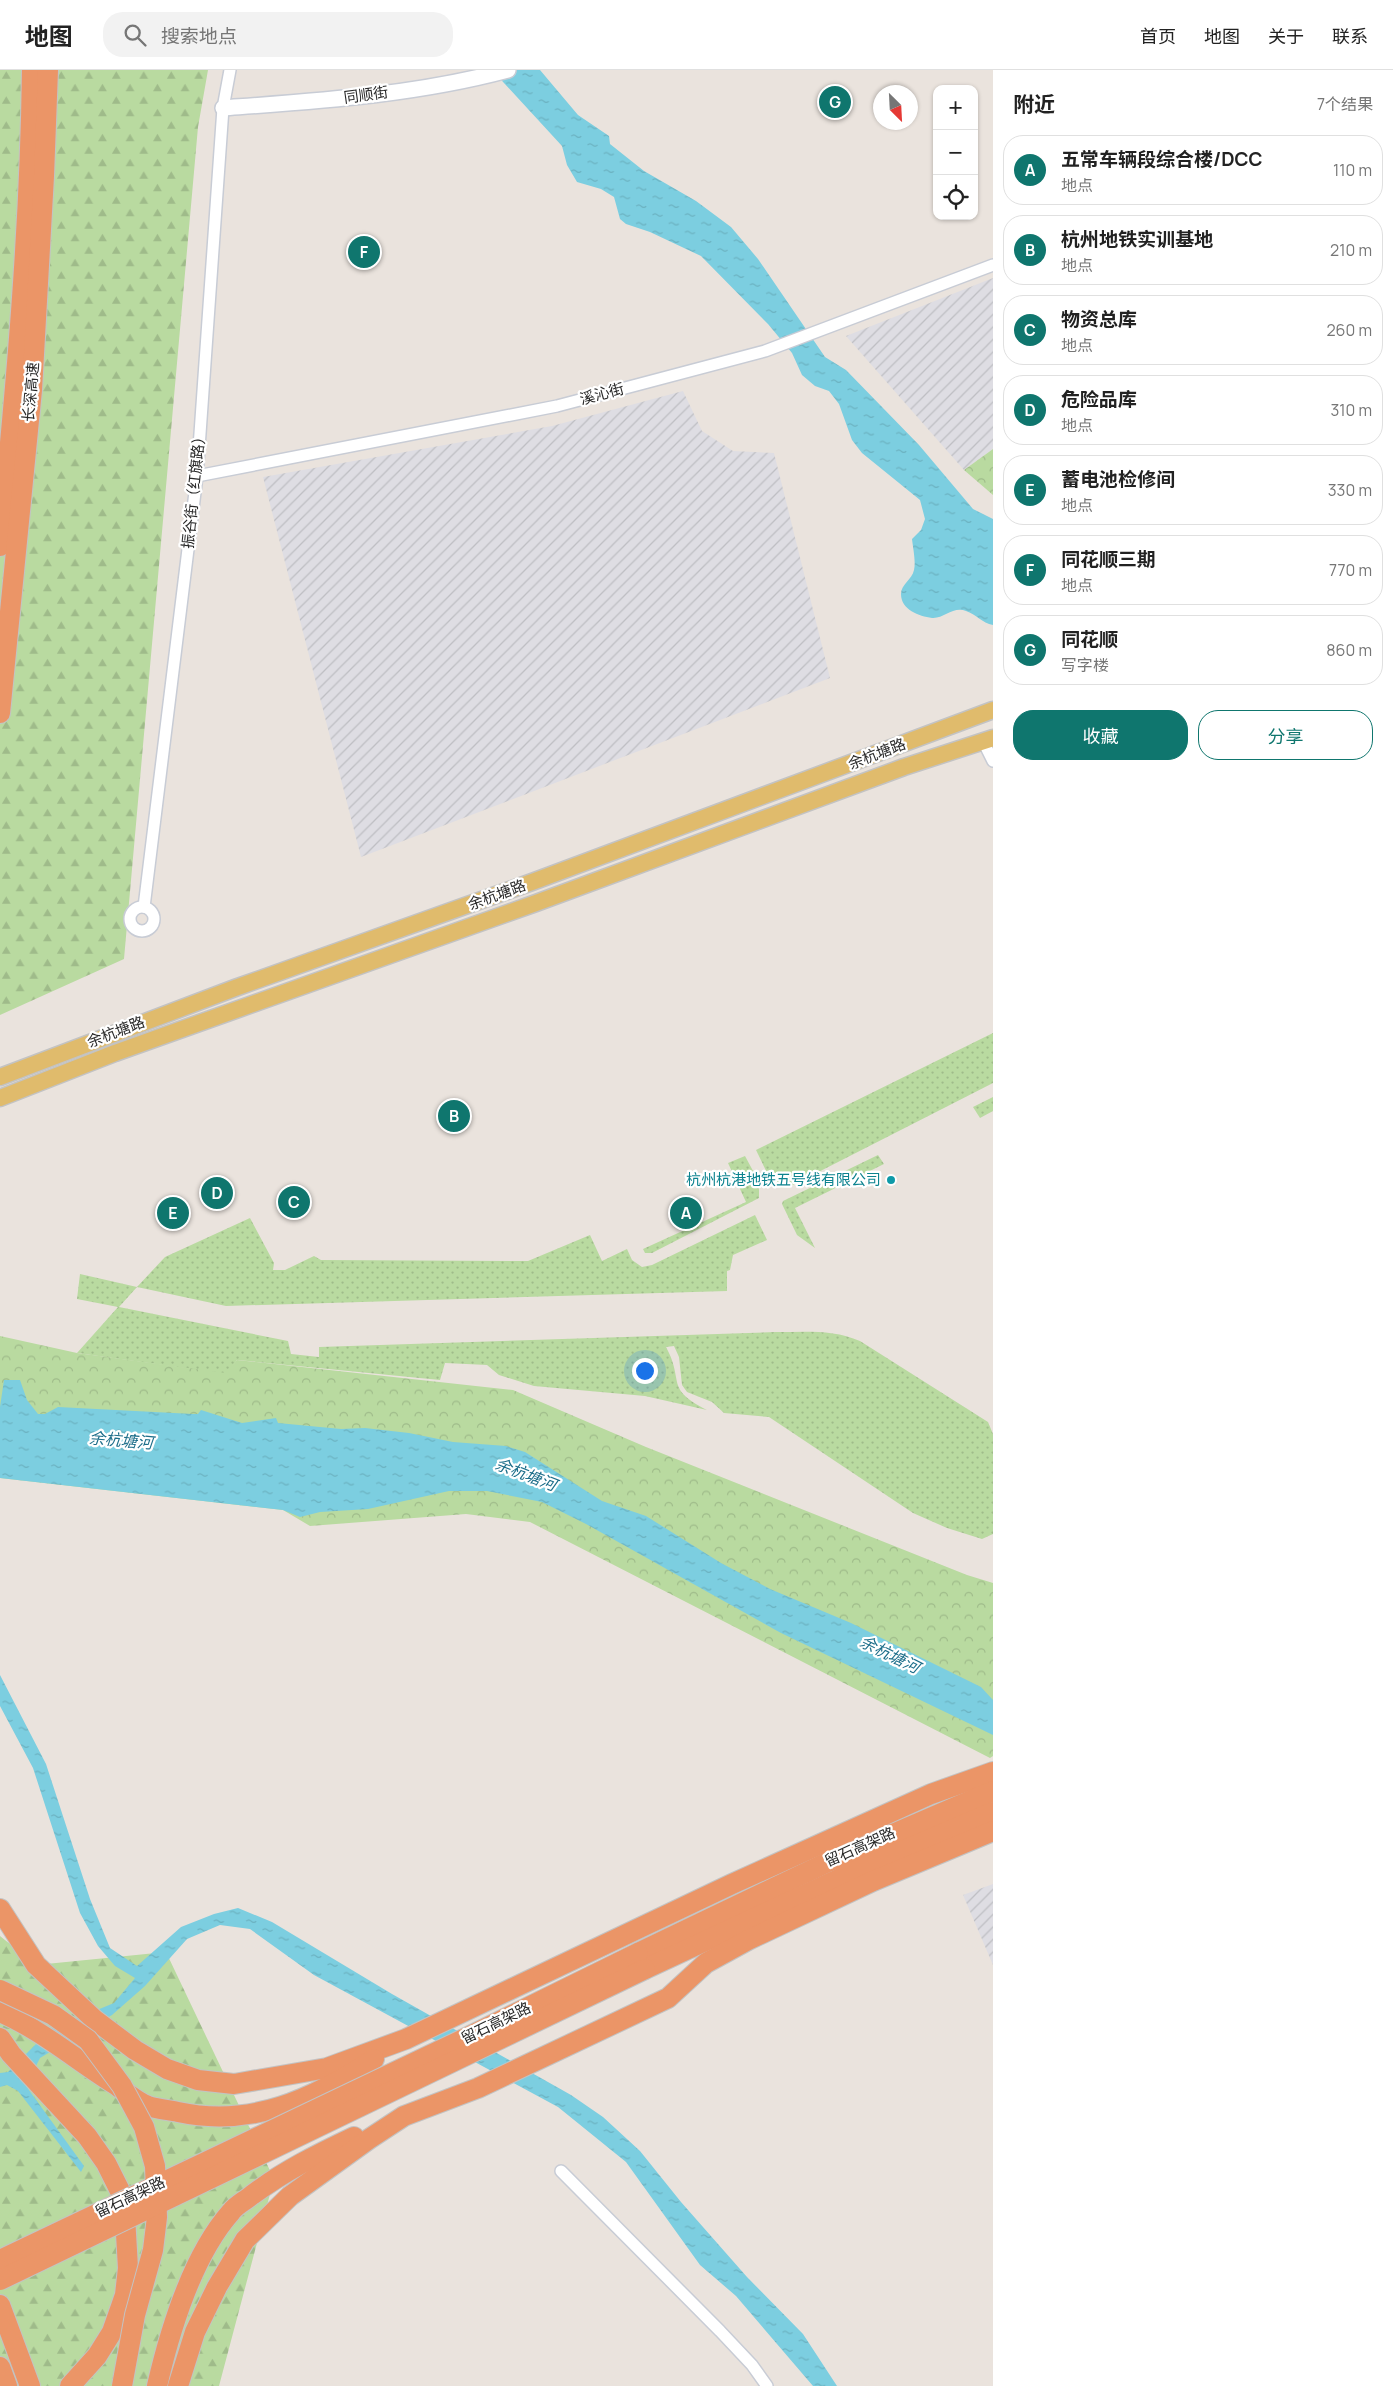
<!DOCTYPE html>
<html lang="zh">
<head>
<meta charset="utf-8">
<style>
  body { margin:0; font-family:Manrope,"Noto Sans SC",sans-serif; background:#f2f2f2; color:#222 }
  .controls { position:absolute; right:15px; top:15px; display:grid; overflow:hidden; border-radius:10px; box-shadow:0 1px 4px #0004 }
  .controls button { width:45px; height:45px; display:grid; place-items:center; padding:0; border:0; border-bottom:1px solid #e0e0e0; background:#fff; color:#222; font:25px sans-serif }
  .compass { position:absolute; left:873px; top:15px; width:45px; height:45px; border-radius:50%; background:#fff; box-shadow:0 1px 4px #0004; rotate:156deg }
  .you { position:absolute; left:644px; top:1300px; width:18px; height:18px; margin:-12px; border:4px solid #fff; border-radius:50%; background:#1a73e8; box-shadow:0 0 0 8px #1a73e833 }
  .badge { display:grid; place-items:center; width:32px; height:32px; border-radius:50%; background:#0f766e; color:#fff; font-size:16px; font-weight:700 }
  .pin { position:absolute; translate:-50% -50%; border:2px solid #fff; box-shadow:0 1px 5px #0006 }
  .list { margin:0; padding:0; list-style:none }
  h2 { display:flex; justify-content:space-between; align-items:center; height:65px; margin:0; padding:0 20px; font-size:21px }
  h2 small { font-size:16px; font-weight:400; color:#767676 }
  .list li { display:grid; grid-template-columns:32px 1fr auto; gap:15px; align-items:center; box-sizing:border-box; height:70px; margin:0 10px 10px; padding:0 10px; border:1px solid #e0e0e0; border-radius:20px }
  .list b { display:block; font-size:19px; white-space:nowrap }
  .list p { margin:0; font-size:16px; white-space:nowrap; color:#767676 }
  .list em { font-size:16px; font-style:normal; color:#767676 }
  .actions { display:flex; gap:10px; padding:15px 20px }
  .actions a { flex:1; padding:11px 0; border:1px solid #0f766e; border-radius:20px; text-align:center; font-size:18px; color:#0f766e }
  .actions .main { background:#0f766e; color:#fff }
  .icon { flex:none; width:28px; height:28px; fill:none; stroke:currentColor; stroke-width:2; stroke-linecap:round; stroke-linejoin:round }
  .map { position:relative; flex:none; width:993px; height:2316px; overflow:hidden }
  header { display:flex; align-items:center; gap:30px; box-sizing:border-box; height:70px; padding:0 25px; background:#fff; border-bottom:1px solid #e0e0e0 }
  header strong { font-size:24px }
  nav { display:flex; gap:28px; margin-inline-start:auto; font-size:18px }
  .search { width:350px; height:45px; background:#f2f2f2; display:flex; align-items:center; gap:12px; box-sizing:border-box; padding:0 18px; border-radius:20px; color:#767676; font-size:19px }
  main { display:flex }
  aside { flex:1; background:#fff }
  .map>svg:first-child { display:block }
</style>
</head>
<body>
<header>
<strong>地图</strong>
<div class="search"><svg class="icon" aria-label="search" viewBox="0 0 24 24"><circle cx="10" cy="10" r="6"/><path d="M15 15l6 6"/></svg>搜索地点</div>
<nav><a>首页</a><a>地图</a><a>关于</a><a>联系</a></nav>
</header>
<main>
<div class="map">
<svg width="993" height="2316" viewBox="0 0 993 2316">
  <defs>
    <pattern id="industrial-furrows" width="10" height="10" patternUnits="userSpaceOnUse" patternTransform="scale(1.25)"><rect width="10" height="10" fill="#dedde3"/><path d="M-1 1l2-2M0 10L10 0M9 11l2-2" fill="none" stroke="#bebec3"/></pattern>
    <pattern id="grass-dots" width="8" height="8" patternUnits="userSpaceOnUse" patternTransform="scale(1.25)"><rect width="8" height="8" fill="#b9daa0"/><path d="M2 2h.1M6 6h.1" fill="none" stroke="#9fbb8a" stroke-width="1.8" stroke-linecap="round"/></pattern>
    <pattern id="forest-firs" width="22" height="20" patternUnits="userSpaceOnUse" patternTransform="scale(1.25)"><rect width="22" height="20" fill="#b9daa0"/><path d="M5 1l3.5 6h-7zM16 11l3.5 6h-7z" fill="#9fbb8a"/></pattern>
    <pattern id="park-crowns" width="20" height="18" patternUnits="userSpaceOnUse" patternTransform="scale(1.25)"><rect width="20" height="18" fill="#b9daa0"/><path d="M2 6a3 3 0 1 1 6 0M12 15a3 3 0 1 1 6 0" fill="none" stroke="#9fbb8a"/></pattern>
    <pattern id="water-ripples" width="26" height="14" patternUnits="userSpaceOnUse" patternTransform="scale(1.25)"><rect width="26" height="14" fill="#7ccee0"/><path d="M2 4q2-2 4 0t4 0M15 11q2-2 4 0t4 0" fill="none" stroke="#6bb1c0"/></pattern>
  </defs>
  <rect width="100%" height="100%" fill="#eae3dd"/>
  <g fill="url(#industrial-furrows)">
    <polygon points="993,208 993,379 964,400 846,266"/>
    <polygon points="683,321 702,361 733,381 774,383 830,608 361,787 263,407 552,356"/>
    <polygon points="993,1814 993,1895 963,1825"/>
  </g>
  <g fill="url(#grass-dots)">
    <polygon points="993,963 993,1013 791,1116 781,1118 771,1111 756,1080"/>
    <polygon points="993,1027 993,1041 980,1048 973,1037"/>
    <polygon points="878,1085 884,1094 795,1138 815,1178 797,1165 782,1134 783,1131"/>
    <polygon points="745,1086 759,1112 759,1128 652,1183 645,1183 643,1179 746,1132 728,1093"/>
    <path d="M755,1145L767,1170L733,1185L730,1200L727,1201V1221L226,1236L137,1217L119,1237L288,1271L291,1284L319,1287V1277L776,1262C805,1262 833,1259 860,1271L988,1352L993,1364V1464L982,1469L947,1458L913,1443L769,1347L724,1343L712,1332L687,1322L682,1315L679,1287L674,1276L666,1277C685,1312 664,1318 707,1340L645,1326L534,1316L499,1305L487,1295L445,1293L440,1310L237,1290L227,1304L77,1283L118,1237L77,1229L80,1204L137,1217L165,1187L250,1148L274,1193L273,1200H285L314,1186L321,1190L528,1191L590,1165L602,1191L627,1179L632,1190L642,1197L652,1195Z"/>
  </g>
  <g fill="url(#forest-firs)">
    <polygon points="0,0 208,0 198,57 124,889 0,945"/>
    <polygon points="0,1866 36,1895 166,1882 274,2109 219,2316 0,2316"/>
  </g>
  <g fill="url(#park-crowns)">
    <polygon points="993,379 993,425 964,400"/>
    <polygon points="0,1266 77,1283 226,1303 237,1290 513,1320 646,1377 967,1505 993,1513 993,1686 990,1688 530,1452 466,1444 310,1456 283,1440 0,1408"/>
  </g>
  <g fill="url(#water-ripples)">
    <path d="M492,0H540L578,45L609,66L610,74L644,101L696,131L731,157L758,189L825,287L846,300L919,375L973,439L993,449V555C982,553 976,544 966,541C953,536 944,549 932,548C919,546 901,540 901,524C901,514 912,510 914,500C916,492 913,478 912,469L921,460L925,449L920,430L862,383L852,370L839,334L829,321L815,316L802,305L792,283L768,254L701,186L650,162L626,154L620,149L614,127L601,119L577,112L567,95L562,76Z"/>
    <polygon points="4,1310 20,1310 27,1330 38,1344 45,1344 58,1337 193,1344 198,1344 201,1340 242,1353 276,1348 278,1353 341,1359 365,1358 409,1363 453,1372 506,1376 525,1382 602,1431 646,1446 721,1493 770,1519 851,1553 981,1617 993,1630 993,1665 781,1563 586,1454 542,1432 487,1421 449,1421 368,1439 320,1442 300,1447 283,1440 0,1408 0,1337"/>
    <polygon points="0,1605 46,1694 90,1829 110,1878 137,1896 181,1857 214,1844 238,1838 272,1852 392,1924 571,2025 603,2047 640,2081 681,2132 747,2207 803,2264 837,2316 813,2316 736,2226 700,2195 626,2092 558,2037 314,1905 250,1859 220,1855 187,1869 145,1916 112,1945 40,1988 26,2016 84,2096 81,2102 18,2021 7,2015 0,2017 0,2003 8,2002 51,1959 114,1933 135,1908 115,1896 98,1876 80,1843 33,1698 0,1636"/>
  </g>
  <g fill="none" stroke-linecap="round" stroke-linejoin="round">
    <g stroke="#c8ccd5" stroke-width="14">
      <g id="street">
        <polyline points="197,406 557,336 765,281 993,195"/>
        <polyline points="983,671 993,691"/>
        <polyline points="144,837 197,406 223,38 230,0"/>
        <circle cx="142" cy="849" r="12"/>
        <polyline points="561,2101 720,2261 752,2295 767,2316"/>
      </g>
    </g>
    <g stroke="#c8ccd5" stroke-width="18">
      <path id="secondary" d="M223,38C318,31 415,25 508,0"/>
    </g>
    <g stroke="#c3c3c3" stroke-width="19">
      <g id="primary">
        <polyline points="0,1007 235,918 532,812 993,640"/>
        <polyline points="0,1028 115,983 536,833 904,697 993,668"/>
      </g>
    </g>
    <g stroke="#c3c3c3" stroke-width="22">
      <g id="highway">
        <path d="M0,476C16,318 30,159 32,0"/>
        <polyline points="0,643 32,320 44,106 48,0"/>
        <polyline points="0,1839 36,1895 95,1950 135,1980 167,1999 198,2010 234,2014 327,1998 406,1969 732,1814 931,1724 993,1702"/>
        <polyline points="638,1883 828,1792 993,1721"/>
        <polyline points="645,1899 860,1799 993,1742"/>
        <path d="M0,1942C42,1960 77,1991 116,2015C126,2022 137,2032 148,2036C157,2039 168,2040 178,2042C252,2058 313,2029 374,1989"/>
        <polyline points="0,1968 11,1984 87,2066 106,2093 124,2129 128,2198 125,2225 112,2262 97,2286 70,2316"/>
        <polyline points="0,2235 30,2316"/>
        <polyline points="0,2297 7,2316"/>
        <path d="M157,2316C170,2260 192,2186 231,2142C236,2135 245,2131 252,2125C284,2101 318,2084 354,2067"/>
        <polyline points="178,2316 195,2262 217,2217 245,2170 290,2126 369,2069 404,2046 478,2018 668,1928 706,1893 748,1870 873,1811 993,1761"/>
      </g>
    </g>
    <use href="#street" stroke="#fff" stroke-width="11"/>
    <use href="#secondary" stroke="#fff" stroke-width="15"/>
    <use href="#primary" stroke="#e0bb6c" stroke-width="16"/>
    <use href="#highway" stroke="#eb9567" stroke-width="20"/>
    <g stroke="#c3c3c3" stroke-width="22" stroke-linecap="butt">
      <g id="highway-bridge">
        <polyline points="0,1920 53,1945 88,1970 122,2016 144,2057 155,2096 157,2147 153,2180 135,2245 122,2316"/>
        <polyline points="0,2190 466,1968 638,1883"/>
        <polyline points="0,2210 645,1899"/>
      </g>
    </g>
    <use href="#highway-bridge" stroke="#eb9567" stroke-width="20"/>
  </g>
  <circle fill="#0f9aa8" stroke="#fff" stroke-width="2" cx="891" cy="1110" r="5"/>
  <g text-anchor="middle" stroke-width="4.5" stroke-linejoin="round" paint-order="stroke">
    <g font-size="15" fill="#292929" stroke="#fff">
      <text transform="translate(366 25) rotate(-8)" y="5">同顺街</text>
      <text transform="translate(31 322) rotate(-85)" y="5">长深高速</text>
      <text transform="translate(602 324) rotate(-15)" y="5">溪沁街</text>
      <text transform="translate(194 419) rotate(-84)" y="5">振谷街（红旗路）</text>
      <text transform="translate(877 684) rotate(-21)" y="5">余杭塘路</text>
      <text transform="translate(497 825) rotate(-20)" y="5">余杭塘路</text>
      <text transform="translate(116 962) rotate(-21)" y="5">余杭塘路</text>
      <text transform="translate(860 1777) rotate(-24)" y="5">留石高架路</text>
      <text transform="translate(496 1953) rotate(-26)" y="5">留石高架路</text>
      <text transform="translate(130 2127) rotate(-25)" y="5">留石高架路</text>
    </g>
    <g font-size="15" fill="#0d838f" stroke="#fff" text-anchor="end">
      <text x="881" y="1115">杭州杭港地铁五号线有限公司</text>
    </g>
    <g font-size="16" font-style="italic" fill="#1d6e8a" stroke="#fff">
      <text transform="translate(121 1370) rotate(5)" y="6">余杭塘河</text>
      <text transform="translate(526 1404) rotate(21)" y="6">余杭塘河</text>
      <text transform="translate(890 1584) rotate(26)" y="6">余杭塘河</text>
    </g>
  </g>
</svg>
<div class="controls">
<button>+</button>
<button>−</button>
<button><svg class="icon" aria-label="locate" viewBox="0 0 24 24"><circle cx="12" cy="12" r="6"/><path d="M12 2v4M12 18v4M2 12h4M18 12h4"/></svg></button>
</div>
<svg class="compass" viewBox="-18 -18 36 36"><path d="M0-13l5 13h-10z" fill="#e53935"/><path d="M0 13l5-13h-10z" fill="#767676"/></svg>
<div class="you"></div>
<div class="pin badge" style="left:686px;top:1143px">A</div>
<div class="pin badge" style="left:454px;top:1046px">B</div>
<div class="pin badge" style="left:294px;top:1132px">C</div>
<div class="pin badge" style="left:217px;top:1123px">D</div>
<div class="pin badge" style="left:173px;top:1143px">E</div>
<div class="pin badge" style="left:364px;top:182px">F</div>
<div class="pin badge" style="left:835px;top:32px">G</div>
</div>
<aside>
<h2>附近<small>7个结果</small></h2>
<ul class="list">
<li><span class="badge">A</span><div><b>五常车辆段综合楼/DCC</b><p>地点</p></div><em>110 m</em></li>
<li><span class="badge">B</span><div><b>杭州地铁实训基地</b><p>地点</p></div><em>210 m</em></li>
<li><span class="badge">C</span><div><b>物资总库</b><p>地点</p></div><em>260 m</em></li>
<li><span class="badge">D</span><div><b>危险品库</b><p>地点</p></div><em>310 m</em></li>
<li><span class="badge">E</span><div><b>蓄电池检修间</b><p>地点</p></div><em>330 m</em></li>
<li><span class="badge">F</span><div><b>同花顺三期</b><p>地点</p></div><em>770 m</em></li>
<li><span class="badge">G</span><div><b>同花顺</b><p>写字楼</p></div><em>860 m</em></li>
</ul>
<div class="actions"><a class="main">收藏</a><a>分享</a></div>
</aside>
</main>
</body>
</html>
